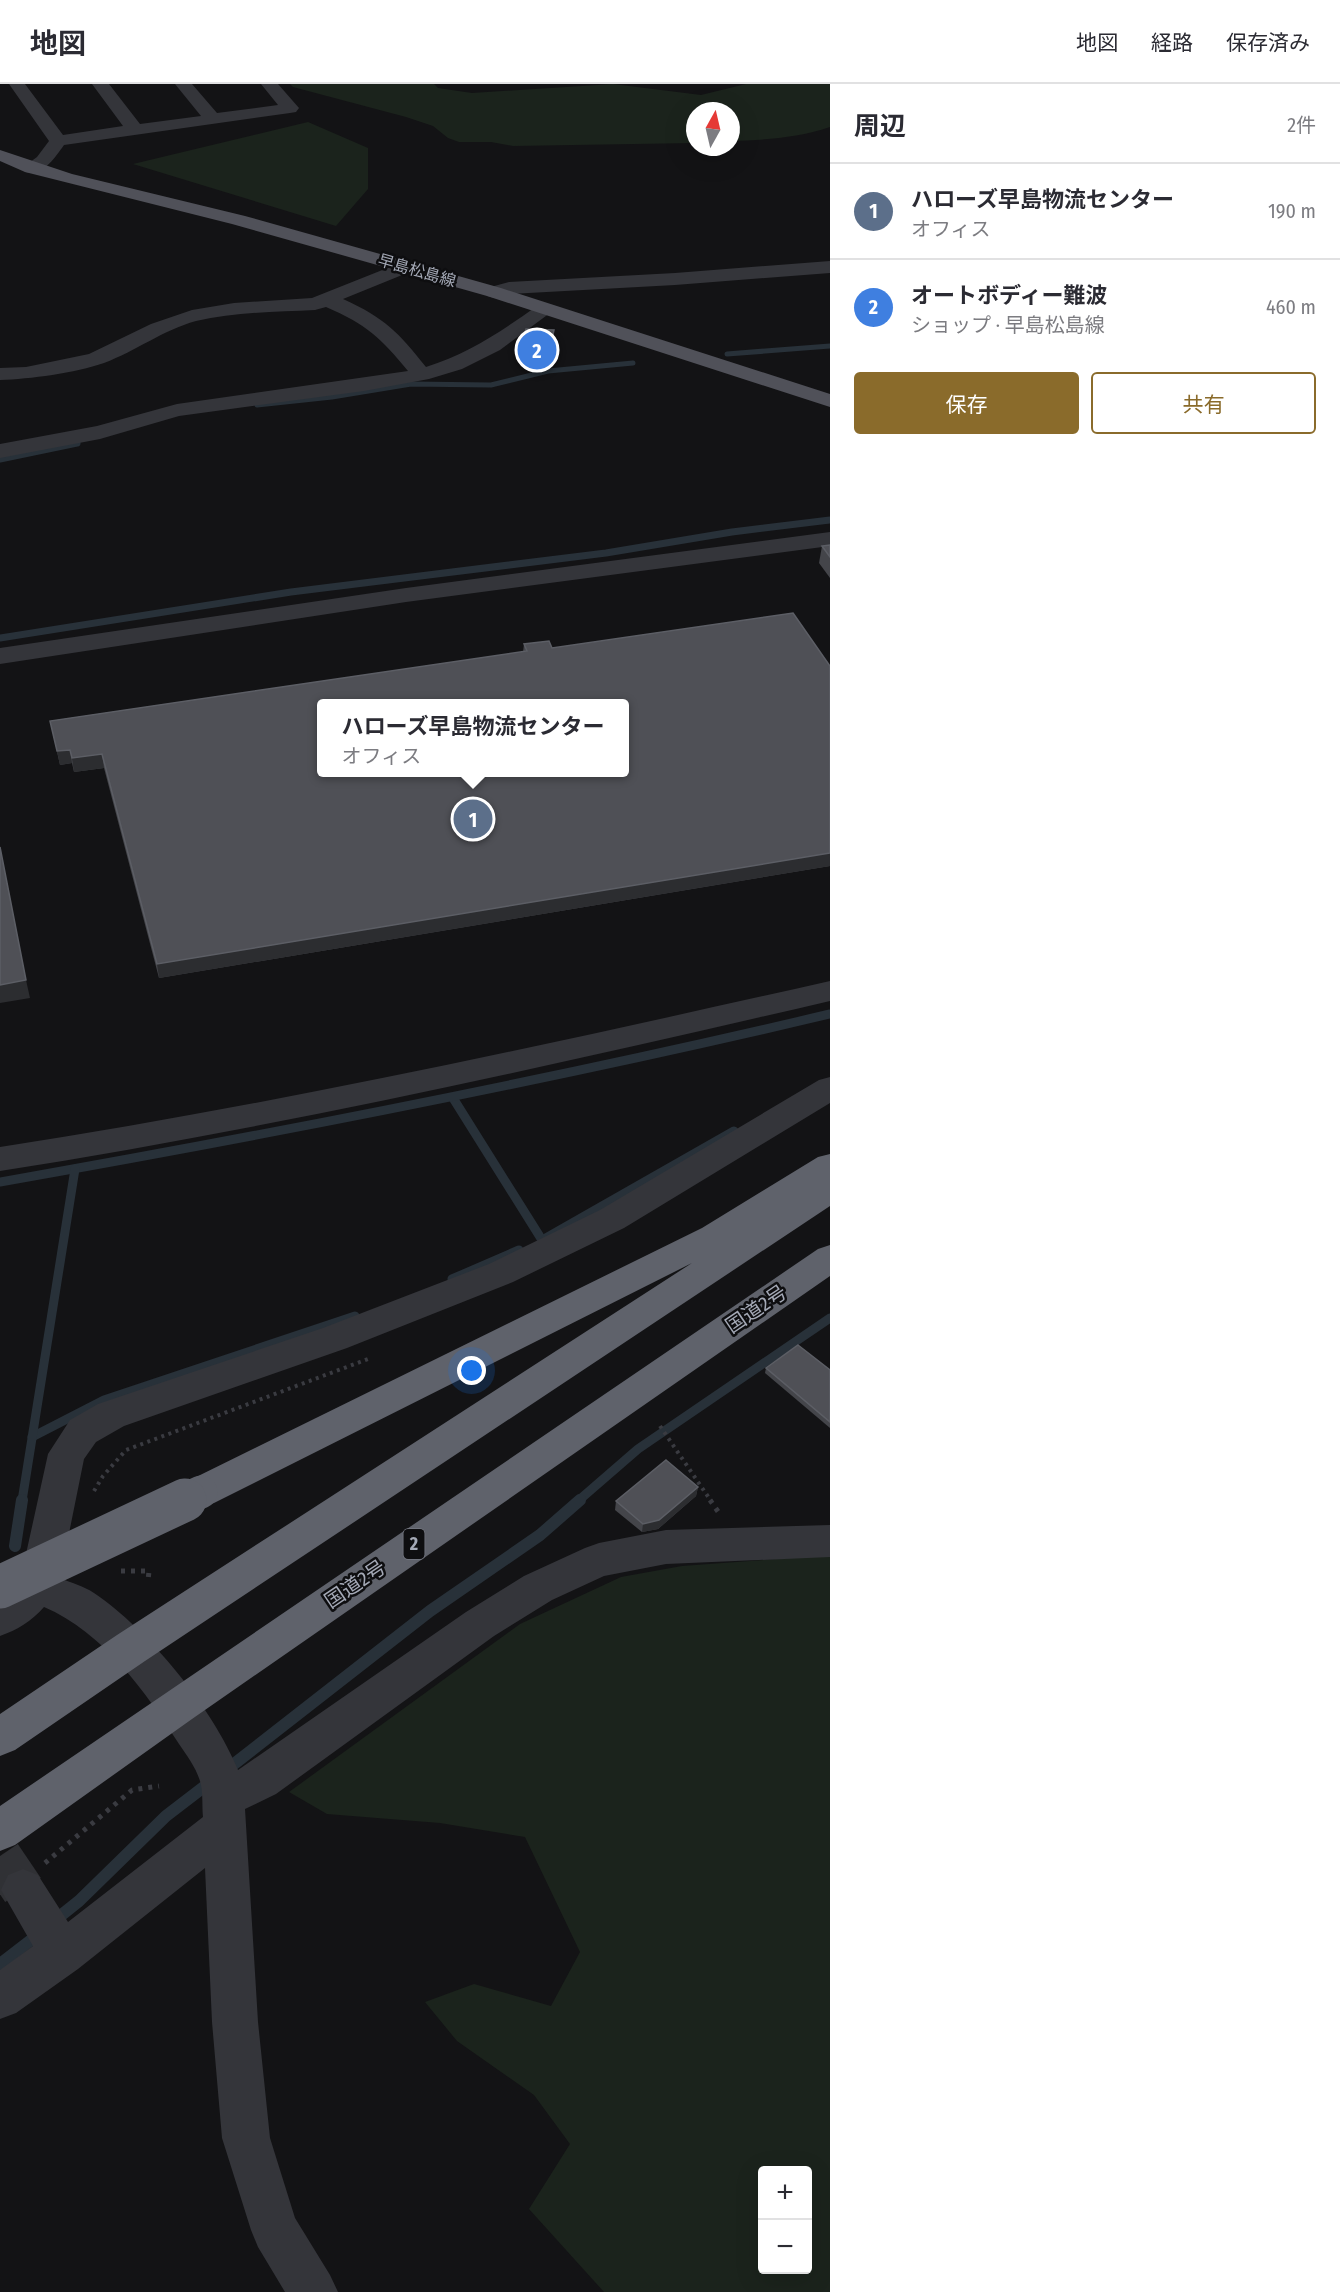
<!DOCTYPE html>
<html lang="ja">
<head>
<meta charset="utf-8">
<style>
  body { margin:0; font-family:"Fira Sans Condensed","Noto Sans JP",sans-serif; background:#f7f7f7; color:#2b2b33 }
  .controls { position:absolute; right:18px; bottom:18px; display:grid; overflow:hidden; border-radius:6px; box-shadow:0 6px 24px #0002 }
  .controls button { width:54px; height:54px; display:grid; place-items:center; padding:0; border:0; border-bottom:2px solid #e1e1e2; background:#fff; color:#2b2b33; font:30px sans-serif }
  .compass { position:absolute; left:686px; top:18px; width:54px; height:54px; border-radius:50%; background:#fff; box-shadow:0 6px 24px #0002; rotate:8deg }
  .you { position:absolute; left:472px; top:1287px; width:21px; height:21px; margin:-15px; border:4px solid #fff; border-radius:50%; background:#1a73e8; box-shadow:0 0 0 9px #1a73e833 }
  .badge { display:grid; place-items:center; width:39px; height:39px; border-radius:50%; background:#8a6b2b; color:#fff; font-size:20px; font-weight:700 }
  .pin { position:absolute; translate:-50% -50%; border:3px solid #fff; box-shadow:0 2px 6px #0006 }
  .popup { position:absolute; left:317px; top:615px; width:312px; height:78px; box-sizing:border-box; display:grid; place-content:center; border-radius:6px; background:#fff; filter:drop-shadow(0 2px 4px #0005); font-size:20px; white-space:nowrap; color:#7c7c81 }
  .popup b { font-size:22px; color:#2b2b33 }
  .popup::after { content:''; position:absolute; left:50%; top:100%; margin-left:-12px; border:12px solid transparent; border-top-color:#fff }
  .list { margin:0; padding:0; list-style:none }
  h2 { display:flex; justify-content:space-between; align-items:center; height:78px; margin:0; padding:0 24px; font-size:26px }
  h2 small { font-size:20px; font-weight:400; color:#7c7c81 }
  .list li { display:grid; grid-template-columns:39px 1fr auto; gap:18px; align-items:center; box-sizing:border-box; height:96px; padding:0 24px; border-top:2px solid #e1e1e2 }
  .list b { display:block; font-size:22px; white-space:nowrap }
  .list p { margin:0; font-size:20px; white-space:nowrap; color:#7c7c81 }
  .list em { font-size:20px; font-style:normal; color:#7c7c81 }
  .actions { display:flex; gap:12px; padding:18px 24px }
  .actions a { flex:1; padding:14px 0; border:2px solid #8a6b2b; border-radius:6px; text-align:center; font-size:21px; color:#8a6b2b }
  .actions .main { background:#8a6b2b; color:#fff }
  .map { position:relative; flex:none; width:830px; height:2208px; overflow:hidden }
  header { display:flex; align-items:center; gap:36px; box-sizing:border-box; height:84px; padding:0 30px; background:#fff; border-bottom:2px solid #e1e1e2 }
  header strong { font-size:28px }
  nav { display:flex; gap:33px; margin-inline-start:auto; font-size:21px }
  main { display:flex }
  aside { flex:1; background:#fff }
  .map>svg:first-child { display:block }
</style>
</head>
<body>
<header>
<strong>地図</strong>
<nav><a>地図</a><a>経路</a><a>保存済み</a></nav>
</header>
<main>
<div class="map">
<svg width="830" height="2208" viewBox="0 0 830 2208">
  <rect width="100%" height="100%" fill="#131315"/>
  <g fill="#1b231c" fill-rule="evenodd">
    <path d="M290,0H434L438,4L472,9L613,0L701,11L746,0H830V43C797,54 765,56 731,57V27H695V59L513,62L491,58H459L448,54L433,42L406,33L293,3Z"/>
    <polygon points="308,38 368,64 368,105 336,142 133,80"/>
    <path d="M830,1471V2208H604L529,2125L570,2060L534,2011L457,1957L425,1918L474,1900L551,1922L580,1868L525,1753L440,1739L327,1730L289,1708L520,1540L621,1493L682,1482ZM762,2086H808V2186H762Z"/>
  </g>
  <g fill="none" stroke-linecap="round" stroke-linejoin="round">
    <g stroke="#283139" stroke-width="5">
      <polyline points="727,270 830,262"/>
      <polyline points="257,321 332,313 411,300 491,301 548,287 633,279"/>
    </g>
    <g stroke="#283139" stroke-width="7">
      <polyline points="0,375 77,359"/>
      <polyline points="0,554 291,508 606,469 732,448 830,436"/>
    </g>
    <g stroke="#283139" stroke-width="9">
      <polyline points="453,1014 542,1156"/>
      <path d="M0,1098C278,1049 555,995 830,930"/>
      <polyline points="546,1154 734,1047"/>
      <polyline points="452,1195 519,1166"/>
      <polyline points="32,1353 104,1316 355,1232"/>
      <polyline points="22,1417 75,1085"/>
      <polyline points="578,1417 638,1365 830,1234"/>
    </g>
    <g stroke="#283139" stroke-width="12">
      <polyline points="15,1462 22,1416"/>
      <polyline points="225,1687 430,1527 540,1451 580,1416"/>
      <polyline points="54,1837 79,1817 166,1732 209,1699"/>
      <polyline points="0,1880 39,1850"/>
    </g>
    <polyline stroke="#303135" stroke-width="43" stroke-dasharray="43 22" stroke-linecap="butt" points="0,1772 23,1806"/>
    <g stroke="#3a3b41" stroke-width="4" stroke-dasharray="3 4.5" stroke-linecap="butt">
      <polyline points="660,1342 711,1417"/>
      <polyline points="94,1407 103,1392 126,1366 368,1275"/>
    </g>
    <g stroke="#3a3b41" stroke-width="5" stroke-dasharray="4 6" stroke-linecap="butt">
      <polyline points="710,1416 719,1429"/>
      <polyline points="121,1487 149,1487 148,1497"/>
      <polyline points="45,1779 132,1706 159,1702"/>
    </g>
    <g fill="#34353a" fill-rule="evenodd">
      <path d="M9,0H25L63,51L123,42L92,0H109L140,40L201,32L175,0H192L217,29L278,21L261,0H278L299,24L296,28L290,29L64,61C54,75 43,92 25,88L22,84L37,73L49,57Z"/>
      <path d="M405,177L412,179L415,183L412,187L343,215C385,234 398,248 426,283C468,270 502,247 537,222H551L554,226L500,266L462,285L429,295L364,307L179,332L100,355L0,374V360L97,342L177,320L408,287C381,254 366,240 326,223L315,226C276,228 234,228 196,237C163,246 136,267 104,279C75,289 30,295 0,296V284L26,283L89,270L151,240L192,226L234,219L312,214Z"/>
      <polygon points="830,177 830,189 675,201 510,210 494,214 487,212 484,208 487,204 509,198 675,189"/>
      <polygon points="830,448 830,462 406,518 0,580 0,564 406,504"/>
      <path d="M830,897V917C555,981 279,1043 0,1087V1063C279,1020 555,959 830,897Z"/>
      <path d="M830,993V1019L624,1144L513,1198L347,1264L124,1342L96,1358L84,1375L60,1494C71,1499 84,1502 94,1509C148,1545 214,1626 238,1686L466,1528L524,1492L585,1464L599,1459L666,1446L830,1441V1473L666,1480L604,1492L552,1516L494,1552L276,1710L245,1725L258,1938L270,2054L295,2134L330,2191L338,2208H285L258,2163L251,2146L222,2054L212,1938L205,1784L78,1885L16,1929L0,1935V1886L33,1862L1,1806L8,1791L23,1785L38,1791L68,1838L203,1733C202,1723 203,1711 201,1701C198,1686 187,1672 179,1660C146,1608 103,1548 44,1523C32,1537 17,1546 0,1552V1513L8,1508L4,1506L0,1491L4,1482L18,1477L24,1479L48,1370L70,1336L98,1320L323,1244L489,1180L600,1126L819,996Z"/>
    </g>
    <polygon fill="#505159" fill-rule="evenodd" points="0,66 72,90 245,132 501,204 830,310 830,323 487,212 232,140 25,88 0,77"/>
    <g fill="#5f626b" fill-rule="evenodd">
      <polygon points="830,1070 830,1122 145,1577 15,1666 0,1672 0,1630 117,1551 692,1179 214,1419 201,1424 188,1419 182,1408 188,1397 702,1144 818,1073"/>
      <polygon points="830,1161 830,1192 192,1635 15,1761 0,1767 0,1722 818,1165"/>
    </g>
    <polyline stroke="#5f626b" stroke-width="33" points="181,1417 201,1408"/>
    <polyline stroke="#5f626b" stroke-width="43" points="0,1503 185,1416"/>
  </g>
  <g fill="#44454a">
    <polygon points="553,255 549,278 521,276 521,268"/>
    <polygon points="830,461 830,494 819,479 822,462"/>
    <polygon points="524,560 552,564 830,582 830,782 159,894 104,684 74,688 72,679 60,681 50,637 523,568"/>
    <polygon points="766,1284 830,1286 830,1344 765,1289"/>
    <polygon points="698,1403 696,1412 658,1445 642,1448 615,1426 616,1417"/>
  </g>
  <g fill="#2c2d30">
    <polygon points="554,246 553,255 549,278 549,269"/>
    <polygon points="70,666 72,679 60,681 57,667"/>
    <polygon points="102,670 104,684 74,688 72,674"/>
    <polygon points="830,769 830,782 159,894 157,880"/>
    <polygon points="26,896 30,914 0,919 0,901"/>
    <polygon points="698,1403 696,1412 658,1445 642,1448 643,1440"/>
  </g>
  <g fill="#4f5056" stroke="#5c5e65" stroke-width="1.5" fill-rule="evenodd">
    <polygon points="526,245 554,246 549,269 521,268"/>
    <polygon points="830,461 830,473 822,462"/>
    <path d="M793,529L830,582V769L157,880L102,670L72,674L70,666L57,667L50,637L527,567L524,560L549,557L552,564ZM321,620H624V688H321Z"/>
    <polygon points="0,763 26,896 0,901"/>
    <polygon points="798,1261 830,1286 830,1338 766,1284"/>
    <polygon points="666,1376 698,1403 659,1436 643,1440 616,1417"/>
  </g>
  <g text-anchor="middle" stroke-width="5" stroke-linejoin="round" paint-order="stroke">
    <g font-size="16" fill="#a4a9b6" stroke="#0e0e10">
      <text transform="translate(417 186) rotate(16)" y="6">早島松島線</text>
    </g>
    <rect fill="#0e0e10" stroke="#777a84" stroke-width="1.5" x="403.5" y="1445" width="21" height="30" rx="4.5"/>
    <g font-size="18" font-weight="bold" fill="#a4a9b6">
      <text x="414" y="1466">2</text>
    </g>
    <g font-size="20" fill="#a4a9b6" stroke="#0e0e10">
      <text transform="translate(756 1225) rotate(-34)" y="7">国道2号</text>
      <text transform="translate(355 1500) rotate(-34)" y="7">国道2号</text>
    </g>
  </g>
</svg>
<div class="controls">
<button>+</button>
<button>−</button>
</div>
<svg class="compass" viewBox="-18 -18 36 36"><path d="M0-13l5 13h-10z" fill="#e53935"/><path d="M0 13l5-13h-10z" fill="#7c7c81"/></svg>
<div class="you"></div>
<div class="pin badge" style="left:473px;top:735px;background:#5c6f8a">1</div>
<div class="popup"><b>ハローズ早島物流センター</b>オフィス</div>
<div class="pin badge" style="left:537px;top:266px;background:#3f7fe0">2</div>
</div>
<aside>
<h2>周辺<small>2件</small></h2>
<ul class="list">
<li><span class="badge" style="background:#5c6f8a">1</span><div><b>ハローズ早島物流センター</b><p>オフィス</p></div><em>190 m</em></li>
<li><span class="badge" style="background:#3f7fe0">2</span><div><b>オートボディー難波</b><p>ショップ · 早島松島線</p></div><em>460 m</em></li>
</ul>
<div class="actions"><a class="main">保存</a><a>共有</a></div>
</aside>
</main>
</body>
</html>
